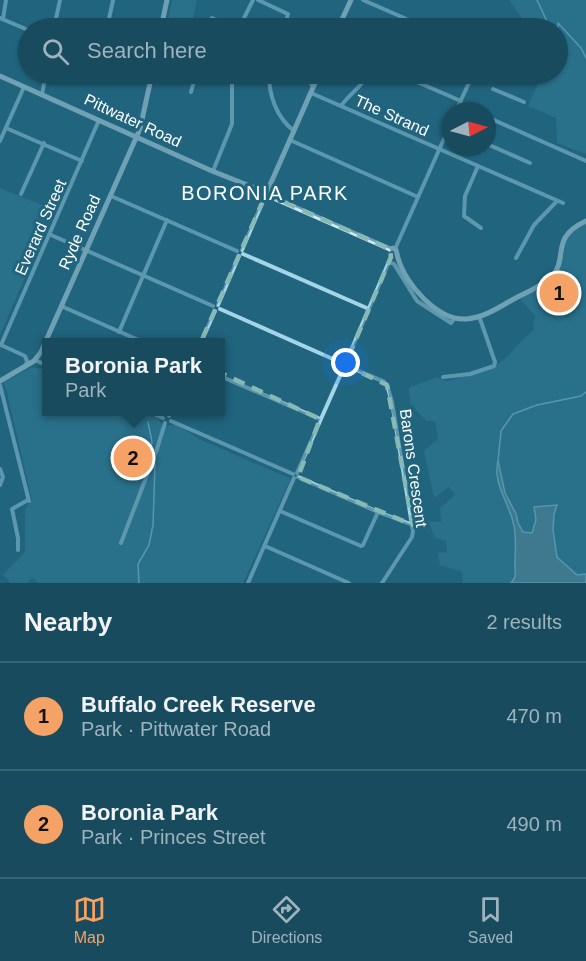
<!DOCTYPE html>
<html lang="en">
<head>
<meta charset="utf-8">
<style>
  body { margin:0; font-family:Helvetica,sans-serif; background:#215264; color:#f1f3f6 }
  .compass { position:absolute; left:442px; top:102px; width:54px; height:54px; border-radius:50%; background:#184b5e; box-shadow:0 2px 4px #0004; rotate:84deg }
  .you { position:absolute; left:346px; top:363px; width:21px; height:21px; margin:-15px; border:4px solid #fff; border-radius:50%; background:#1a73e8; box-shadow:0 0 0 9px #1a73e833 }
  .badge { display:grid; place-items:center; width:39px; height:39px; border-radius:50%; background:#f4a265; color:#111; font-size:20px; font-weight:700 }
  .pin { position:absolute; translate:-50% -50%; border:3px solid #fff; box-shadow:0 2px 6px #0006 }
  .popup { position:absolute; left:42px; top:338px; width:183px; height:78px; box-sizing:border-box; display:grid; place-content:center; border-radius:0px; background:#184b5e; filter:drop-shadow(0 2px 4px #0005); font-size:20px; white-space:nowrap; color:#9fb3bc }
  .popup b { font-size:22px; color:#f1f3f6 }
  .popup::after { content:''; position:absolute; left:50%; top:100%; margin-left:-12px; border:12px solid transparent; border-top-color:#184b5e }
  .list { margin:0; padding:0; list-style:none }
  h2 { display:flex; justify-content:space-between; align-items:center; height:78px; margin:0; padding:0 24px; font-size:26px }
  h2 small { font-size:20px; font-weight:400; color:#9fb3bc }
  .list li { display:grid; grid-template-columns:39px 1fr auto; gap:18px; align-items:center; box-sizing:border-box; height:108px; padding:0 24px; border-top:2px solid #366373 }
  .list b { display:block; font-size:22px; white-space:nowrap }
  .list p { margin:0; font-size:20px; white-space:nowrap; color:#9fb3bc }
  .list em { font-size:20px; font-style:normal; color:#9fb3bc }
  .icon { flex:none; width:33px; height:33px; fill:none; stroke:currentColor; stroke-width:2; stroke-linecap:round; stroke-linejoin:round }
  .map { position:relative; flex:none; width:586px; height:583px; overflow:hidden }
  .search { position:absolute; background:#184b5e; box-shadow:0 2px 4px #0004; left:18px; right:18px; top:18px; height:66px; display:flex; align-items:center; gap:15px; box-sizing:border-box; padding:0 21px; border-radius:33px; color:#9fb3bc; font-size:22px }
  .sheet { height:294px; background:#184b5e }
  nav { display:flex; justify-content:space-around; align-items:center; box-sizing:border-box; height:84px; border-top:2px solid #366373; background:#184b5e; font-size:16px; color:#9fb3bc }
  nav a { display:grid; justify-items:center; gap:3px }
  nav .on { color:#f4a265 }
  .map>svg:first-child { display:block }
</style>
</head>
<body>
<div class="map">
<svg width="586" height="583" viewBox="0 0 586 583">
  <rect width="100%" height="100%" fill="#20647e"/>
  <g fill="#33809c">
    <polygon points="172,0 197,0 191,28 166,28"/>
    <polygon points="509,0 586,0 586,154 557,143 556,118 528,106 542,75 541,74 558,74 558,28 529,28"/>
    <polygon points="0,188 54,210 0,335"/>
    <path d="M586,223V574L577,575L557,557L554,537V514L535,507L533,508L536,520L532,533L523,532L518,523L516,514L505,493L498,462C493,484 507,500 513,520C516,533 516,548 515,561C515,570 517,577 511,583H463L462,572L440,565L438,553L447,552L446,541L435,538L428,521L441,522L440,508L455,495L449,487L434,498L424,451L438,439L435,421H426L410,403L409,388L437,377L447,381C463,377 482,374 496,365C511,356 520,340 534,330L533,323L536,317L520,299L554,278L560,268L563,242L570,233Z"/>
    <polygon points="32,367 46,370 46,412 140,412 158,419 164,427 176,424 199,439 289,478 290,480 243,583 39,583 32,578 27,583 11,583 3,575 25,552 25,509 32,500 6,389 3,383"/>
  </g>
  <path fill="#6293a5" stroke="#98d4e8" stroke-width="1.5" d="M498,461L505,493L516,514L518,523L523,532L532,533L536,520L534,507L557,505L554,514L553,530L557,557L577,575L586,574V583H511C517,577 515,573 515,566C515,550 517,533 512,518C506,499 493,481 498,461Z"/>
  <g fill="none" stroke-linecap="round" stroke-linejoin="round">
    <g stroke="#98d4e8" stroke-width="1.5">
      <polyline points="537,0 550,28"/>
      <polyline points="558,29 558,23 581,48 586,58"/>
      <polyline points="148,422 152,442 149,458"/>
      <polyline points="498,461 501,431 513,414 537,405 581,396 586,392"/>
      <polyline points="139,583 138,564 149,545 153,525 155,464"/>
    </g>
    <g stroke="#a4d5e7" stroke-width="4">
      <polyline points="258,0 288,14 284,28"/>
      <polyline points="363,0 427,28"/>
      <polyline points="0,18 28,30"/>
      <polyline points="212,18 235,28 239,28 253,0"/>
      <polyline points="3,19 6,0"/>
      <polyline points="54,28 60,0"/>
      <polyline points="107,28 113,0"/>
      <polyline points="130,74 150,82"/>
      <path d="M269,74C269,95 276,117 294,131"/>
      <polyline points="308,74 307,76 313,87"/>
      <polyline points="417,82 461,101"/>
      <polyline points="493,89 524,102"/>
      <polyline points="191,92 196,74"/>
      <polyline points="311,93 563,203"/>
      <polyline points="42,94 46,74"/>
      <polyline points="459,105 473,111"/>
      <path d="M341,106C350,93 362,87 368,74"/>
      <polyline points="456,111 473,74"/>
      <polyline points="487,117 586,161"/>
      <polyline points="6,128 82,161"/>
      <polyline points="290,140 418,197"/>
      <polyline points="0,141 24,87"/>
      <polyline points="487,144 530,163"/>
      <polyline points="478,166 465,196 464,216 481,228"/>
      <polyline points="213,171 232,124 232,74"/>
      <polyline points="21,194 44,143"/>
      <polyline points="111,196 237,251"/>
      <polyline points="51,235 213,306"/>
      <polyline points="395,249 451,123"/>
      <polyline points="242,250 266,194"/>
      <polyline points="243,254 369,309"/>
      <polyline points="516,258 534,225 557,201"/>
      <polyline points="389,262 394,264 417,301 451,323 454,319"/>
      <polyline points="218,305 239,256"/>
      <polyline points="61,306 143,342"/>
      <polyline points="220,309 342,363"/>
      <polyline points="119,332 167,220"/>
      <polyline points="201,342 215,311"/>
      <polyline points="1,345 99,120"/>
      <polyline points="1,345 25,356 27,361 26,365"/>
      <polyline points="35,360 46,365"/>
      <polyline points="346,362 391,257"/>
      <polyline points="347,366 383,381 387,385 392,402 413,531 412,537 382,583"/>
      <polyline points="220,376 320,419"/>
      <polyline points="443,377 470,374 494,366 495,362 479,316"/>
      <polyline points="0,385 29,501"/>
      <polyline points="149,412 163,418"/>
      <polyline points="169,416 171,412"/>
      <polyline points="171,421 293,474"/>
      <polyline points="0,469 3,477 0,485"/>
      <polyline points="297,473 344,367"/>
      <polyline points="298,477 378,512 413,525"/>
      <polyline points="280,511 361,546 363,545 378,512"/>
      <polyline points="121,543 157,449 165,423"/>
      <polyline points="265,546 349,583"/>
      <polyline points="18,550 18,538 12,509 28,500"/>
      <polyline points="248,583 294,478"/>
    </g>
    <g stroke="#ceeaf6" stroke-width="5">
      <polyline points="161,28 167,0"/>
      <polyline points="338,28 351,0"/>
      <polyline points="0,76 212,171 260,190 260,192"/>
      <polyline points="260,192 390,249"/>
      <polyline points="266,194 319,74"/>
      <path d="M390,249L393,248L396,250C397,253 397,255 398,258C405,284 438,321 466,319C483,318 498,308 512,300C525,293 541,287 552,276C569,258 549,238 586,221"/>
      <polyline points="0,381 34,361 41,352 140,129 152,74"/>
    </g>
  </g>
  <path d="M0 0H586V583H0ZM266,194L390,249L391,257L345,365L387,385L413,525L298,477L320,419L193,360Z" fill="#20647e" fill-opacity=".55" fill-rule="evenodd"/>
  <path fill="none" stroke="#87bab6" stroke-width="4.5" stroke-dasharray="12 8" stroke-linejoin="round" d="M266,194L390,249L391,257L345,365L387,385L413,525L298,477L320,419L193,360Z"/>
  <g text-anchor="middle" stroke-width="6" stroke-linejoin="round" paint-order="stroke">
    <g font-size="16" fill="#fff" stroke="#20647e">
      <text transform="translate(392 115) rotate(24)" y="6">The Strand</text>
      <text transform="translate(133 120) rotate(25)" y="6">Pittwater Road</text>
      <text transform="translate(40 227) rotate(-66)" y="6">Everard Street</text>
      <text transform="translate(79 232) rotate(-66)" y="6">Ryde Road</text>
      <text transform="translate(414 468) rotate(82)" y="6">Barons Crescent</text>
    </g>
    <g font-size="20" letter-spacing="1.5" fill="#fff" stroke="#20647e">
      <text x="265" y="200">BORONIA PARK</text>
    </g>
  </g>
</svg>
<svg class="compass" viewBox="-18 -18 36 36"><path d="M0-13l5 13h-10z" fill="#e53935"/><path d="M0 13l5-13h-10z" fill="#9fb3bc"/></svg>
<div class="you"></div>
<div class="pin badge" style="left:559px;top:293px">1</div>
<div class="pin badge" style="left:133px;top:458px">2</div>
<div class="popup"><b>Boronia Park</b>Park</div>
<div class="search"><svg class="icon" aria-label="search" viewBox="0 0 24 24"><circle cx="10" cy="10" r="6"/><path d="M15 15l6 6"/></svg>Search here</div>
</div>
<section class="sheet">
<h2>Nearby<small>2 results</small></h2>
<ul class="list">
<li><span class="badge">1</span><div><b>Buffalo Creek Reserve</b><p>Park · Pittwater Road</p></div><em>470 m</em></li>
<li><span class="badge">2</span><div><b>Boronia Park</b><p>Park · Princes Street</p></div><em>490 m</em></li>
</ul>
</section>
<nav>
<a class="on"><svg class="icon" aria-label="map" viewBox="0 0 24 24"><path d="M3 6l6-2 6 2 6-2v14l-6 2-6-2-6 2zM9 4v14M15 6v14"/></svg>Map</a>
<a><svg class="icon" aria-label="directions" viewBox="0 0 24 24"><path d="M12 3l9 9-9 9-9-9zM9 14v-3h6M13 9l2 2-2 2"/></svg>Directions</a>
<a><svg class="icon" aria-label="saved" viewBox="0 0 24 24"><path d="M7 4h10v16l-5-4-5 4z"/></svg>Saved</a>
</nav>
</body>
</html>
